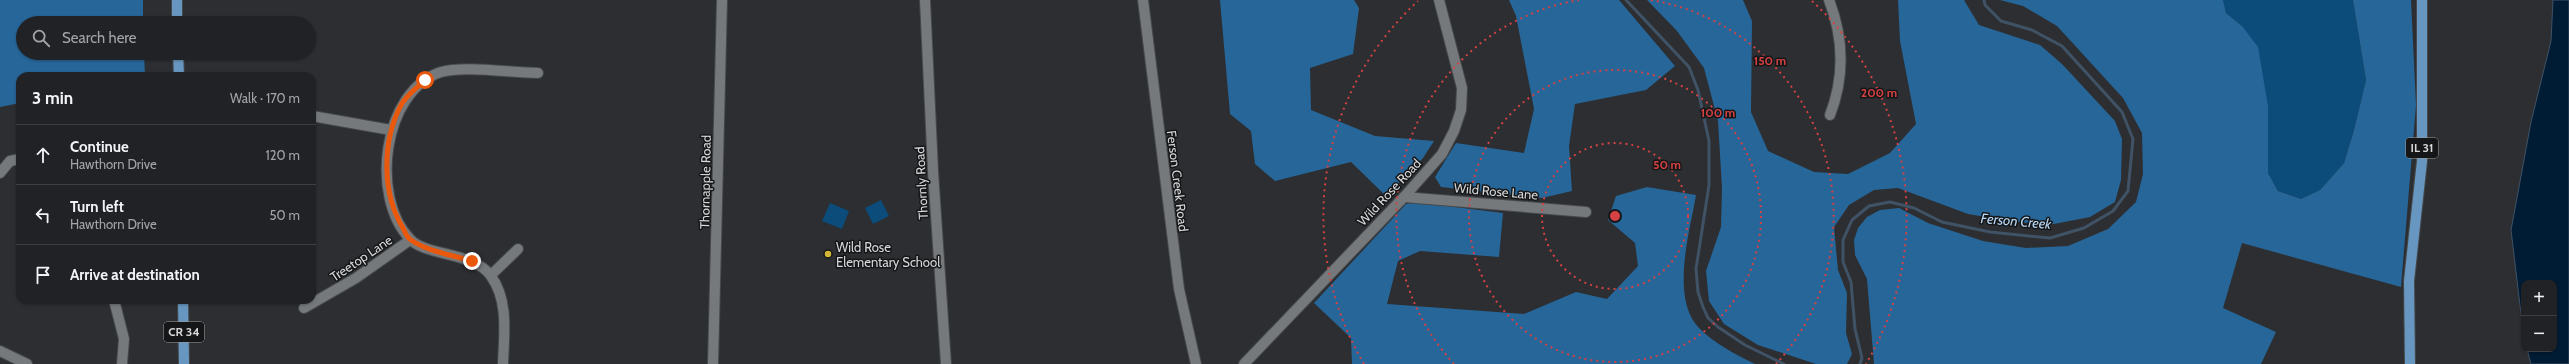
<!DOCTYPE html>
<html lang="en">
<head>
<meta charset="utf-8">
<style>
  body { margin:0; font-family:Cabin,sans-serif; background:#2d2f32; color:#f1f3f6 }
  .controls { position:absolute; right:12px; bottom:12px; display:grid; overflow:hidden; border-radius:8px; box-shadow:0 1px 3px #0004 }
  .controls button { width:36px; height:36px; display:grid; place-items:center; padding:0; border:0; border-bottom:1px solid #3e3f42; background:#212225; color:#f1f3f6; font:20px sans-serif }
  .stop { position:absolute; width:12px; height:12px; margin:-9px; border:3px solid #ea580c; border-radius:50%; background:#fff }
  .stop.end { background:#ea580c; border-color:#fff; box-shadow:0 1px 4px #0008 }
  .list { margin:0; padding:0; list-style:none }
  h2 { display:flex; justify-content:space-between; align-items:center; height:52px; margin:0; padding:0 16px; font-size:17px }
  h2 small { font-size:13px; font-weight:400; color:#a2a4a7 }
  .list li { display:grid; grid-template-columns:26px 1fr auto; gap:12px; align-items:center; box-sizing:border-box; height:60px; padding:0 16px; border-top:1px solid #3e3f42 }
  .list b { display:block; font-size:15px; white-space:nowrap }
  .list p { margin:0; font-size:13px; white-space:nowrap; color:#a2a4a7 }
  .list em { font-size:13px; font-style:normal; color:#a2a4a7 }
  .icon { flex:none; width:22px; height:22px; fill:none; stroke:currentColor; stroke-width:2; stroke-linecap:round; stroke-linejoin:round }
  .map { position:relative; flex:none; width:2569px; height:364px; overflow:hidden }
  .search { position:absolute; background:#212225; box-shadow:0 1px 3px #0004; left:16px; top:16px; width:300px; height:44px; display:flex; align-items:center; gap:10px; box-sizing:border-box; padding:0 14px; border-radius:22px; color:#a2a4a7; font-size:15px }
  .panel { position:absolute; background:#212225; box-shadow:0 1px 3px #0004; left:16px; top:72px; width:300px; height:232px; border-radius:12px }
  .map>svg:first-child { display:block }
</style>
</head>
<body>
<div class="map">
<svg width="2569" height="364" viewBox="0 0 2569 364">
  <rect width="100%" height="100%" fill="#2c2e31"/>
  <g fill="#0b4c7b">
    <polygon points="2223,0 2353,0 2366,80 2354,130 2344,163 2320,190 2301,199 2278,191 2268,173 2268,106 2242,26 2226,13"/>
    <polygon points="881,200 889,216 873,224 865,208"/>
    <polygon points="830,203 849,211 842,229 822,221"/>
  </g>
  <g fill="#276699">
    <polygon points="0,0 143,0 143,23 23,23 23,53 144,53 145,76 20,76 20,103 0,107"/>
    <polygon points="1220,0 1354,0 1359,8 1353,54 1310,68 1311,110 1375,136 1434,141 1423,158 1386,196 1351,162 1275,181 1255,164 1251,131 1230,114"/>
    <polygon points="1509,0 1619,0 1675,66 1646,90 1575,104 1569,146 1572,191 1542,198 1441,187 1435,177 1456,143 1524,153 1534,109 1516,16"/>
    <polygon points="1647,0 1743,0 1752,21 1751,112 1768,151 1814,172 1848,174 1890,153 1916,124 1900,41 1898,0 1964,0 1979,25 2040,45 2062,64 2115,121 2122,139 2121,180 2115,202 2090,217 2054,224 2015,222 1968,214 1898,188 1874,190 1849,205 1834,227 1838,270 1847,293 1846,333 1852,354 1847,364 1816,364 1758,345 1724,324 1709,301 1706,271 1721,227 1722,188 1718,121 1704,68 1677,31"/>
    <polygon points="2000,0 2223,0 2226,13 2242,26 2258,47 2268,106 2268,173 2278,191 2301,199 2320,190 2344,163 2354,130 2366,80 2353,0 2411,0 2416,105 2401,287 2242,243 2223,308 2276,332 2261,364 1874,364 1867,279 1855,255 1854,240 1858,228 1867,217 1880,210 1899,208 1928,223 1983,241 2026,248 2068,246 2108,229 2136,202 2143,174 2142,133 2123,98 2057,26 2023,6"/>
    <path d="M1647,187L1696,195C1690,231 1670,298 1699,328C1715,344 1735,354 1755,364H1352L1351,338L1314,303L1406,204L1416,202L1503,213L1499,257L1420,251L1398,261L1387,304L1524,314L1576,292L1607,299L1638,266L1635,243L1608,220L1616,196Z"/>
  </g>
  <polygon fill="#001b34" stroke="#405366" points="2553,0 2569,0 2569,364 2531,364 2527,349 2554,349 2554,283 2524,283 2524,339 2511,230 2531,122 2551,41"/>
  <g fill="none" stroke-linecap="round" stroke-linejoin="round">
    <g stroke="#405366" stroke-width="3">
      <polyline points="1626,0 1689,67 1698,90 1709,141 1709,185 1696,269 1698,292 1703,307 1708,318 1718,327 1745,345 1784,364"/>
      <polyline points="1860,364 1862,358 1855,329 1851,282 1843,262 1843,240 1852,220 1869,206 1890,202 1914,208 1942,222 1990,232 2050,238 2084,228 2113,211 2128,191 2133,139 2122,112 2062,46 2032,30 2001,21 1985,5 1984,0"/>
    </g>
    <g stroke="#46494b" stroke-width="12">
      <g id="street">
        <polyline points="925,0 933,171 946,364"/>
        <polyline points="1143,0 1179,289 1196,364"/>
        <path d="M1829,0C1844,39 1845,76 1830,115"/>
        <polyline points="312,116 391,130"/>
        <polyline points="0,173 10,161 20,159"/>
        <polyline points="1404,197 1586,212"/>
        <polyline points="491,275 518,249"/>
        <polyline points="114,300 124,339 122,364"/>
        <polyline points="304,308 356,278 410,240"/>
        <polyline points="0,351 27,364"/>
        <path d="M503,364C504,335 509,301 491,276C475,252 425,256 410,239C370,198 382,91 441,72C464,65 512,73 538,73"/>
        <polyline points="713,364 722,0"/>
        <polyline points="1244,364 1404,197 1442,154 1454,131 1461,110 1462,88 1439,0"/>
      </g>
    </g>
    <g stroke="#46494b" stroke-width="12">
      <g id="primary">
        <polyline points="177,0 177,23"/>
        <polyline points="178,53 179,76"/>
        <polyline points="183,300 184,364"/>
        <polyline points="2410,364 2409,281 2422,161 2422,0"/>
      </g>
    </g>
    <use href="#street" stroke="#75797c" stroke-width="10"/>
    <use href="#primary" stroke="#6797c0" stroke-width="10"/>
  </g>
  <g fill="none" stroke-linecap="round" stroke-linejoin="round">
    <path stroke="#ea580c" stroke-width="5" d="M425,80C417,88 405,96 400,107C382,143 382,194 403,228C405,232 407,238 411,240C428,252 453,255 472,261"/>
  </g>
  <g fill="none" stroke="#d64243" stroke-width="2" stroke-dasharray="2 4">
    <circle cx="1615" cy="216" r="73"/>
    <circle cx="1615" cy="216" r="146"/>
    <path d="M1454 364A219 219 0 0 1 1579 0M1651 0A219 219 0 0 1 1776 364"/>
    <path d="M1364 364A291 291 0 0 1 1418 1M1812 1A291 291 0 0 1 1866 364"/>
  </g>
  <circle fill="#d2b736" stroke="#151618" stroke-width="1.5" cx="828" cy="254" r="4"/>
  <g text-anchor="middle" stroke-width="3" stroke-linejoin="round" paint-order="stroke">
    <g fill="#151618" stroke="#9c9d9f" stroke-width="1">
      <rect x="2406" y="138" width="32" height="20" rx="3"/>
      <rect x="164" y="322" width="40" height="20" rx="3"/>
    </g>
    <g font-size="12" font-weight="bold" fill="#d6d7d9">
      <text x="2422" y="152">IL 31</text>
      <text x="184" y="336">CR 34</text>
    </g>
    <g font-size="13" fill="#d6d7d9" stroke="#151618">
      <text transform="translate(1178 181) rotate(83)" y="5">Ferson Creek Road</text>
      <text transform="translate(705 182) rotate(-89)" y="5">Thornapple Road</text>
      <text transform="translate(921 183) rotate(-93)" y="5">Thornly Road</text>
      <text transform="translate(1496 191) rotate(5)" y="5">Wild Rose Lane</text>
      <text transform="translate(1389 192) rotate(-47)" y="5">Wild Rose Road</text>
      <text transform="translate(361 258) rotate(-34)" y="5">Treetop Lane</text>
    </g>
    <g font-size="13" fill="#d6d7d9" stroke="#151618" text-anchor="start">
      <text x="836" y="252">Wild Rose<tspan x="836" dy="15">Elementary School</tspan></text>
    </g>
    <g font-size="14" font-style="italic" fill="#b7d6f4" stroke="#151618">
      <text transform="translate(2016 221) rotate(5)" y="5">Ferson Creek</text>
    </g>
  </g>
  <circle cx="1615" cy="216" r="6" fill="#d64243" stroke="#151618" stroke-width="2"/>
  <g font-size="12" text-anchor="middle" font-weight="bold" fill="#d64243" stroke="#151618" stroke-width="3" stroke-linejoin="round" paint-order="stroke">
    <text x="1770" y="65">150 m</text>
    <text x="1879" y="97">200 m</text>
    <text x="1718" y="117">100 m</text>
    <text x="1667" y="169">50 m</text>
  </g>
</svg>
<div class="controls">
<button>+</button>
<button>−</button>
</div>
<div class="stop" style="left:425px;top:80px"></div>
<div class="stop end" style="left:472px;top:261px"></div>
<div class="search"><svg class="icon" aria-label="search" viewBox="0 0 24 24"><circle cx="10" cy="10" r="6"/><path d="M15 15l6 6"/></svg>Search here</div>
<section class="panel">
<h2>3 min<small>Walk · 170 m</small></h2>
<ul class="list">
<li><svg class="icon" aria-label="ahead" viewBox="0 0 24 24"><path d="M12 20V5M6 11l6-6 6 6"/></svg><div><b>Continue</b><p>Hawthorn Drive</p></div><em>120 m</em></li>
<li><svg class="icon" aria-label="left" viewBox="0 0 24 24"><path d="M17 20v-9H6M10 6l-5 5 5 5"/></svg><div><b>Turn left</b><p>Hawthorn Drive</p></div><em>50 m</em></li>
<li><svg class="icon" aria-label="arrive" viewBox="0 0 24 24"><path d="M6 21V4h12l-3 4 3 4H6"/></svg><div><b>Arrive at destination</b></div></li>
</ul>
</section>
</div>
</body>
</html>
